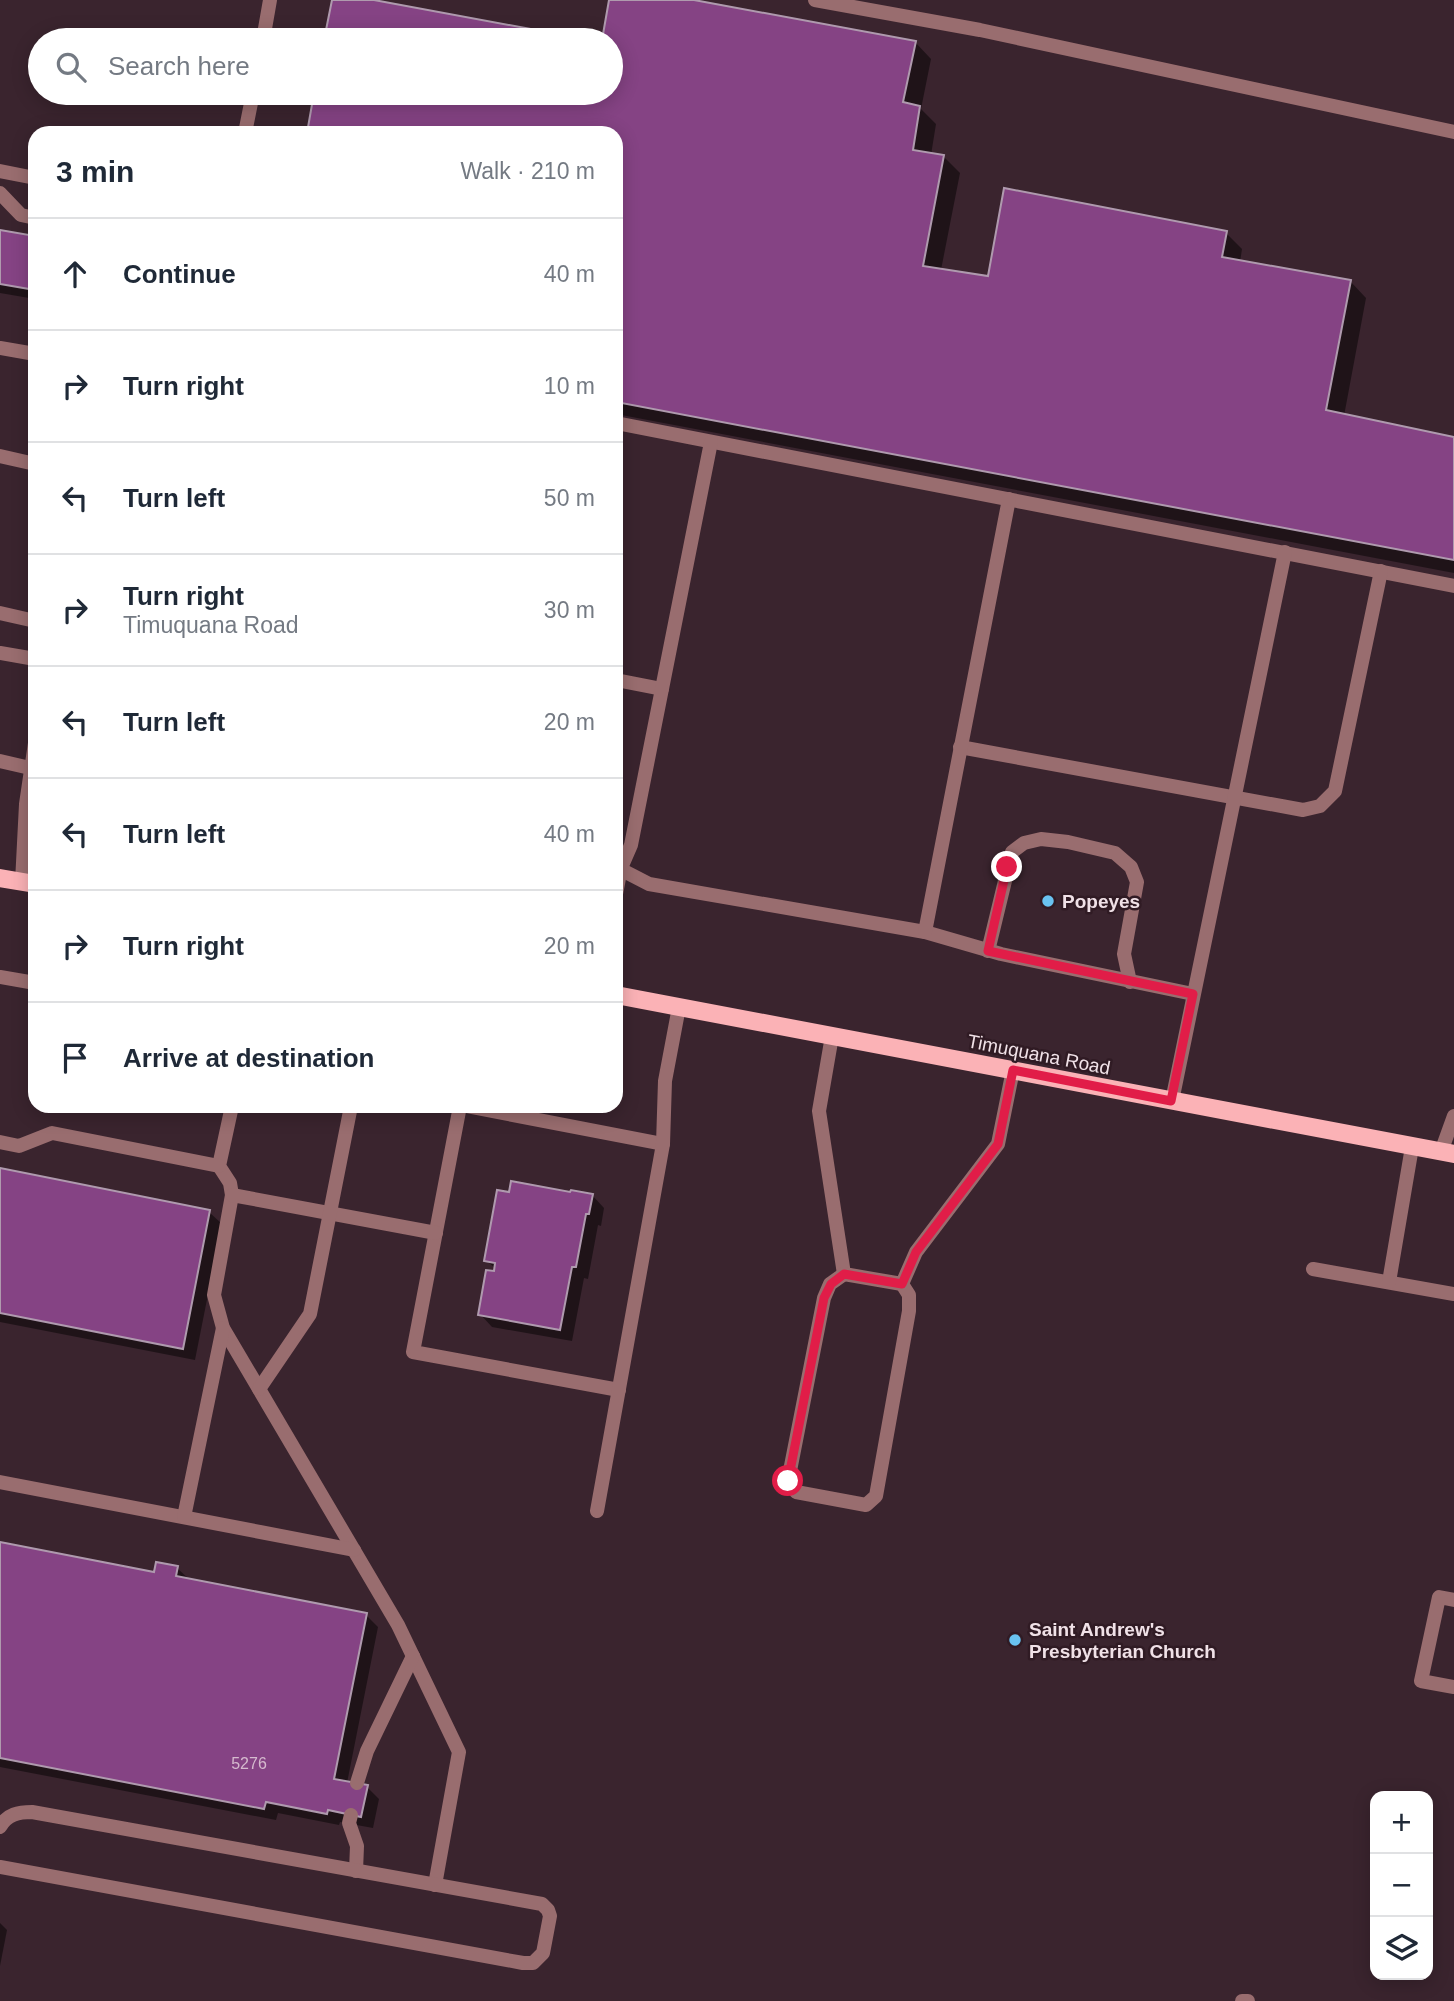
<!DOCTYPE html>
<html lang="en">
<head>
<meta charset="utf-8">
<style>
  body { margin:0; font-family:Arial,sans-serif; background:#f6f6f7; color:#1f2937 }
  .controls { position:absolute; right:21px; bottom:21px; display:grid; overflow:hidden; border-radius:14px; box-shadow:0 4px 18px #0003 }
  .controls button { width:63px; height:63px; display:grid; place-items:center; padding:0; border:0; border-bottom:2px solid #e0e1e3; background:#fff; color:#1f2937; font:35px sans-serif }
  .stop { position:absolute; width:21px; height:21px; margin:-16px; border:5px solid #e11d48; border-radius:50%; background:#fff }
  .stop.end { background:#e11d48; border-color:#fff; box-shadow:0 2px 7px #0008 }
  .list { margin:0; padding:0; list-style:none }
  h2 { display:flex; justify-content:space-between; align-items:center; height:91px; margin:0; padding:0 28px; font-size:30px }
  h2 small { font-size:23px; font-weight:400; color:#747a83 }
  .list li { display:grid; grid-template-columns:46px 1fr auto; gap:21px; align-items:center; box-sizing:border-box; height:112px; padding:0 28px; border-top:2px solid #e0e1e3 }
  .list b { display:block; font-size:26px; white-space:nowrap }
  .list p { margin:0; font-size:23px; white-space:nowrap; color:#747a83 }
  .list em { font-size:23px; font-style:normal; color:#747a83 }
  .icon { flex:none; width:38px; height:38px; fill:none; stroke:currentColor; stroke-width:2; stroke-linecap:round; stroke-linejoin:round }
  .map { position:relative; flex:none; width:1454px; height:2001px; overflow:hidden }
  .search { position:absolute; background:#fff; box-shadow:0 4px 18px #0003; left:28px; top:28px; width:595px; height:77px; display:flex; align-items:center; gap:18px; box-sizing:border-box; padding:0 24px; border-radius:38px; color:#747a83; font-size:26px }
  .panel { position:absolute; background:#fff; box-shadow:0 4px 18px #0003; left:28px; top:126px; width:595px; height:987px; border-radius:21px }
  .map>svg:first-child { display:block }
</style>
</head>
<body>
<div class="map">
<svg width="1454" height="2001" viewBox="0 0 1454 2001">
  <rect width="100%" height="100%" fill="#3a242e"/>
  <g fill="#0007">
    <polygon points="334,0 364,0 581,40 326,40"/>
    <polygon points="610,0 684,0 915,42 931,59 921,109 936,124 931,155 944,157 960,173 941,270 989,278 1226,233 1242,249 1240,262 1350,281 1366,298 1344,416 1454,438 1454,573 616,414 616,133 309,133 316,93 611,93 611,40 603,40"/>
    <polygon points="0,232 35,238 35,299 0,293"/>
    <polygon points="0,1170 209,1212 222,1224 195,1360 0,1322"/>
    <polygon points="592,1195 604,1208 601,1226 598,1225 588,1279 584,1278 572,1341 492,1327 480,1314 496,1269 486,1260"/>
    <polygon points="0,1543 155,1574 177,1568 190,1580 366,1615 378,1627 347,1783 367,1787 379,1799 373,1828 340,1822 339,1825 278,1813 276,1820 0,1767"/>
    <polygon points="0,1923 7,1930 0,1966"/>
  </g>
  <g fill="#854384" stroke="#af9aae" stroke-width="2">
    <polygon points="332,0 374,0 590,40 324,40"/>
    <polygon points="609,0 694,0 916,41 903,102 920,106 913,150 944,155 923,266 988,276 1004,188 1227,231 1222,257 1351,280 1326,410 1454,437 1454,560 616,402 616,133 307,133 314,93 611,93 611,40 602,40"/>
    <polygon points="0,230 35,236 35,290 0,284"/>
    <polygon points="0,1168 210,1210 183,1349 0,1313"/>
    <polygon points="511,1181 570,1192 571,1190 593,1194 589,1214 586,1214 576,1267 572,1267 560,1330 478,1315 486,1270 494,1271 495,1263 484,1261 497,1190 509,1192"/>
    <polygon points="0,1542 154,1572 156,1562 178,1566 176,1576 367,1613 334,1779 368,1785 361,1817 328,1810 327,1814 266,1802 264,1809 0,1758"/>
  </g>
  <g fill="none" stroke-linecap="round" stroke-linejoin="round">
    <g stroke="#996d6f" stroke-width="14">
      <polyline points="815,0 980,30 1454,132"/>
      <polyline points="263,40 270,0"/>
      <polyline points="245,133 253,93"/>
      <polyline points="0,171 35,178"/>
      <polyline points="0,193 21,215 35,218"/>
      <polyline points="0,348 35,354"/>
      <polyline points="616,423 1454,586"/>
      <polyline points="0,456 35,464"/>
      <polyline points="0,613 35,621"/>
      <polyline points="0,653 35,659"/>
      <polyline points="616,680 662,689"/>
      <polyline points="960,747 1303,810 1320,806 1335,791 1381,571"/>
      <polyline points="0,761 30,768"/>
      <polyline points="616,867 649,884 925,932 1001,954 1193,994"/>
      <polyline points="22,882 26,804 35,743"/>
      <polyline points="616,894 621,868 631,845 711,442"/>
      <polyline points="925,932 1009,499"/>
      <polyline points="988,951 1012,852 1024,843 1041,839 1068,842 1115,853 1131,867 1137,882 1124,954 1130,982"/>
      <polyline points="0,977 35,983"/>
      <polyline points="832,1036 819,1111 844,1274 902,1284 916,1252 998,1144 1013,1070"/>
      <polyline points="1172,1101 1285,552"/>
      <polyline points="232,1106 219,1166 230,1183 232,1195 214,1295 223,1328 398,1625 459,1752 435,1885"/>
      <polyline points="460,1106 413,1352 619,1390"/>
      <polyline points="466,1106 663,1144"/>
      <polyline points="0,1142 19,1146 52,1133 219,1166"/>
      <polyline points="1441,1152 1454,1116"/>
      <polyline points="232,1195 436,1233"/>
      <polyline points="1313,1269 1454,1294"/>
      <polyline points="844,1274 830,1284 824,1298 788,1481 796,1492 866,1505 876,1496 909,1311 909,1295 902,1284"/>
      <polyline points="1389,1282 1412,1147"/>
      <polyline points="259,1389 310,1314 351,1106"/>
      <polyline points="0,1482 354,1550"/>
      <polyline points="597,1511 663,1144 665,1081 679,1007"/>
      <polyline points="184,1517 223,1328"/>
      <polyline points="1454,1600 1439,1597 1421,1681 1454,1687"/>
      <polyline points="357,1783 367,1751 413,1656"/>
      <polyline points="351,1815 349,1823 357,1846 356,1871"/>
      <path d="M0,1827C7,1814 19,1812 32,1812L542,1904L548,1910L550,1916L543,1953L533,1963H523L0,1867"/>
    </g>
    <polyline stroke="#996d6f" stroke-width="14" points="1242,2001 1248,2001"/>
    <g stroke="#fbb2b6" stroke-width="18">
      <polyline points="0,878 35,884"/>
      <polyline points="616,995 1454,1154"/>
    </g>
  </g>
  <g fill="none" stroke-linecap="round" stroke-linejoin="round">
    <polyline stroke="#e11d48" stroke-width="9" points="788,1481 824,1298 831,1284 844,1274 902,1284 916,1252 998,1144 1013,1070 1171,1101 1193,994 988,951 1007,867"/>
  </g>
  <g fill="#69c3f1" stroke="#301b24" stroke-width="2.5">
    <circle cx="1048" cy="901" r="7"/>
    <circle cx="1015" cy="1640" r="7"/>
  </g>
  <g text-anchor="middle" stroke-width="5" stroke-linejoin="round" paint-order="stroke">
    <g font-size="16" fill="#d5bace">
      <text x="249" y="1769">5276</text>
    </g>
    <g font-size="19" font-weight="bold" fill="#f0e1e7" stroke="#301b24" text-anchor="start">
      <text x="1062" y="908">Popeyes</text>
      <text x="1029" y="1636">Saint Andrew's<tspan x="1029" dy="22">Presbyterian Church</tspan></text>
    </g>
    <g font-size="19" fill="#f0e1e7" stroke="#301b24">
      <text transform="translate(1039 1054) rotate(11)" y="7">Timuquana Road</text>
    </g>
  </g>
</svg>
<div class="controls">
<button>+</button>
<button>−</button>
<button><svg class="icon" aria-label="layers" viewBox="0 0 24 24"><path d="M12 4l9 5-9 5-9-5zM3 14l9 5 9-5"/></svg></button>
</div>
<div class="stop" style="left:788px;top:1481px"></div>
<div class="stop end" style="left:1007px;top:867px"></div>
<div class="search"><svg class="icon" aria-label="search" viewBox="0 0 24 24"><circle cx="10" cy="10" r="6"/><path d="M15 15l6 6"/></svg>Search here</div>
<section class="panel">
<h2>3 min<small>Walk · 210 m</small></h2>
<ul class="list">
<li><svg class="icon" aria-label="ahead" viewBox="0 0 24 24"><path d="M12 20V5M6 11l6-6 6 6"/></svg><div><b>Continue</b></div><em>40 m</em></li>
<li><svg class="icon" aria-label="right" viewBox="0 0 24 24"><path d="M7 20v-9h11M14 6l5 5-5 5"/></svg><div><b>Turn right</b></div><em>10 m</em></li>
<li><svg class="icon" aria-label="left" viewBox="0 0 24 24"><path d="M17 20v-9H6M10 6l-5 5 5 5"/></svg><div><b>Turn left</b></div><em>50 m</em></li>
<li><svg class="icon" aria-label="right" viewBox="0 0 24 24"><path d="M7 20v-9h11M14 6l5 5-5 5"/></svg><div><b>Turn right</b><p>Timuquana Road</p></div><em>30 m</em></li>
<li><svg class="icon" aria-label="left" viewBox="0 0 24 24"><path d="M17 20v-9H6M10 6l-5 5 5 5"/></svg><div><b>Turn left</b></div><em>20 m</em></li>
<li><svg class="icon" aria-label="left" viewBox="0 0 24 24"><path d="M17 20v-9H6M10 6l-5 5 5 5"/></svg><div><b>Turn left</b></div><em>40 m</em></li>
<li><svg class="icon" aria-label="right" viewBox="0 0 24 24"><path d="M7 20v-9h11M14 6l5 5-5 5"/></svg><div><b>Turn right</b></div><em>20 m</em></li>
<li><svg class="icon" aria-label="arrive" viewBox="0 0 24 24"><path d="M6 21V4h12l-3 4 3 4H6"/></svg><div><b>Arrive at destination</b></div></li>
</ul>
</section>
</div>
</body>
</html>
